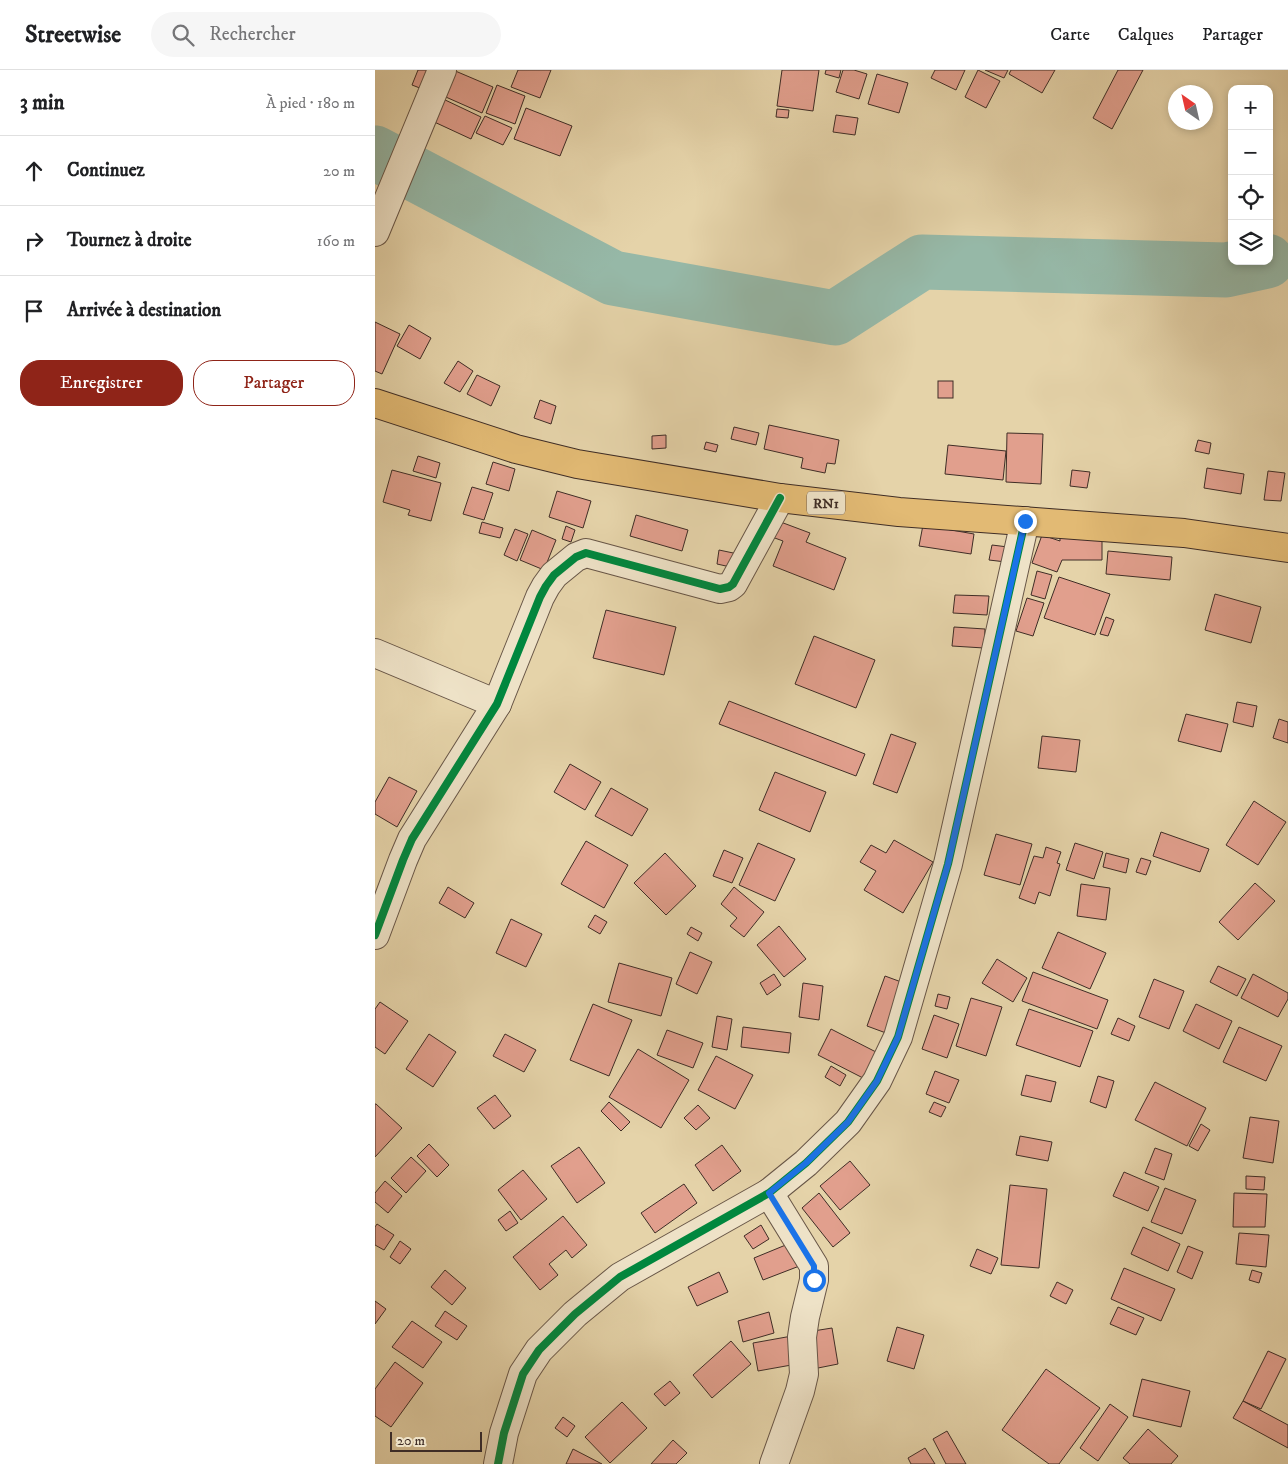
<!DOCTYPE html>
<html lang="fr">
<head>
<meta charset="utf-8">
<style>
  body { margin:0; font-family:"IM FELL DW Pica",serif; background:#f6f6f6; color:#202124 }
  .controls { position:absolute; right:15px; top:15px; display:grid; overflow:hidden; border-radius:10px; box-shadow:0 2px 8px #0003 }
  .controls button { width:45px; height:45px; display:grid; place-items:center; padding:0; border:0; border-bottom:1px solid #e0e0e0; background:#fff; color:#202124; font:25px sans-serif }
  .compass { position:absolute; left:793px; top:15px; width:45px; height:45px; border-radius:50%; background:#fff; box-shadow:0 2px 8px #0003; rotate:326deg }
  .scale { position:absolute; left:15px; bottom:12px; width:92px; box-sizing:border-box; padding-left:5px; border:2px solid #3f2d26; border-top:0; font-size:14px; line-height:18px; white-space:nowrap; color:#3f2d26; -webkit-text-stroke:4px #eee2c7; paint-order:stroke }
  .stop { position:absolute; width:15px; height:15px; margin:-11px; border:4px solid #1a73e8; border-radius:50%; background:#fff }
  .stop.end { background:#1a73e8; border-color:#fff; box-shadow:0 1px 5px #0008 }
  .list { margin:0; padding:0; list-style:none }
  h2 { display:flex; justify-content:space-between; align-items:center; height:65px; margin:0; padding:0 20px; font-size:21px }
  h2 small { font-size:16px; font-weight:400; color:#757577 }
  .list li { display:grid; grid-template-columns:32px 1fr auto; gap:15px; align-items:center; box-sizing:border-box; height:70px; padding:0 20px; border-top:1px solid #e0e0e0 }
  .list b { display:block; font-size:19px; white-space:nowrap }
  .list em { font-size:16px; font-style:normal; color:#757577 }
  .actions { display:flex; gap:10px; padding:15px 20px }
  .actions a { flex:1; padding:11px 0; border:1px solid #8f2418; border-radius:20px; text-align:center; font-size:18px; color:#8f2418 }
  .actions .main { background:#8f2418; color:#fff }
  .icon { flex:none; width:28px; height:28px; fill:none; stroke:currentColor; stroke-width:2; stroke-linecap:round; stroke-linejoin:round }
  .map { position:relative; flex:none; width:913px; height:1394px; overflow:hidden }
  header { display:flex; align-items:center; gap:30px; box-sizing:border-box; height:70px; padding:0 25px; background:#fff; border-bottom:1px solid #e0e0e0 }
  header strong { font-size:24px }
  nav { display:flex; gap:28px; margin-inline-start:auto; font-size:18px }
  .search { width:350px; height:45px; background:#f6f6f6; display:flex; align-items:center; gap:12px; box-sizing:border-box; padding:0 18px; border-radius:28px; color:#757577; font-size:19px }
  main { display:flex }
  aside { flex:1; background:#fff }
  .map>svg:first-child { display:block }
</style>
</head>
<body>
<header>
<strong>Streetwise</strong>
<div class="search"><svg class="icon" aria-label="search" viewBox="0 0 24 24"><circle cx="10" cy="10" r="6"/><path d="M15 15l6 6"/></svg>Rechercher</div>
<nav><a>Carte</a><a>Calques</a><a>Partager</a></nav>
</header>
<main>
<aside>
<h2>3 min<small>À pied · 180 m</small></h2>
<ul class="list">
<li><svg class="icon" aria-label="ahead" viewBox="0 0 24 24"><path d="M12 20V5M6 11l6-6 6 6"/></svg><div><b>Continuez</b></div><em>20 m</em></li>
<li><svg class="icon" aria-label="right" viewBox="0 0 24 24"><path d="M7 20v-9h11M14 6l5 5-5 5"/></svg><div><b>Tournez à droite</b></div><em>160 m</em></li>
<li><svg class="icon" aria-label="arrive" viewBox="0 0 24 24"><path d="M6 21V4h12l-3 4 3 4H6"/></svg><div><b>Arrivée à destination</b></div></li>
</ul>
<div class="actions"><a class="main">Enregistrer</a><a>Partager</a></div>
</aside>
<div class="map">
<svg width="913" height="1394" viewBox="0 0 913 1394">
  <rect width="100%" height="100%" fill="#e5d3a9"/>
  <filter id="stains"><feTurbulence type="fractalNoise" baseFrequency=".004" numOctaves="4"/><feColorMatrix values="0 0 0 0 .2 0 0 0 0 .09 0 0 0 0 .02 0 0 0 .5 -.17"/></filter>
  <radialGradient id="worn" r=".72"><stop offset=".6" stop-color="#630" stop-opacity="0"/><stop offset="1" stop-color="#630" stop-opacity=".3"/></radialGradient>
  <g fill="none" stroke-linecap="round" stroke-linejoin="round">
    <polyline stroke="#96b8a7" stroke-width="55" points="0,83 238,208 460,248 547,192 851,200 892,191"/>
  </g>
  <g fill="#e19f8d" stroke="#3f2d26">
    <polygon points="43,0 56,0 50,20 37,15"/>
    <polygon points="78,0 118,17 107,43 64,24"/>
    <polygon points="143,0 176,0 165,28 136,17"/>
    <polygon points="407,0 444,0 438,41 402,36"/>
    <polygon points="451,0 466,0 464,8 450,4"/>
    <polygon points="468,0 479,0 492,4 484,29 461,22"/>
    <polygon points="560,0 590,0 581,20 556,8"/>
    <polygon points="603,0 625,11 611,38 590,27"/>
    <polygon points="610,0 633,0 629,8"/>
    <polygon points="636,0 680,0 667,23 634,4"/>
    <polygon points="743,0 768,0 737,59 718,48"/>
    <polygon points="502,4 533,13 524,43 493,34"/>
    <polygon points="122,15 150,26 140,54 111,43"/>
    <polygon points="66,28 106,47 96,69 55,50"/>
    <polygon points="151,38 197,56 185,86 139,69"/>
    <polygon points="402,39 414,40 413,48 401,47"/>
    <polygon points="461,45 483,48 480,65 458,62"/>
    <polygon points="110,46 137,58 128,75 101,63"/>
    <polygon points="0,252 25,264 7,304 0,301"/>
    <polygon points="34,255 56,268 45,289 22,276"/>
    <polygon points="83,291 98,301 85,322 69,313"/>
    <polygon points="102,305 125,316 116,336 92,324"/>
    <rect x="563" y="311" width="15" height="17"/>
    <polygon points="165,330 181,336 176,354 159,348"/>
    <polygon points="394,355 464,370 460,394 452,393 450,403 426,398 428,388 389,379"/>
    <polygon points="359,357 384,363 381,375 356,369"/>
    <polygon points="632,363 668,364 666,414 631,412"/>
    <polygon points="291,365 291,378 277,379 277,366"/>
    <polygon points="823,370 836,373 834,384 820,381"/>
    <polygon points="331,372 343,375 341,382 329,379"/>
    <polygon points="573,375 631,381 628,410 570,404"/>
    <polygon points="43,386 65,393 61,408 38,401"/>
    <polygon points="118,392 140,399 134,421 111,414"/>
    <polygon points="832,398 869,404 866,424 829,418"/>
    <polygon points="17,400 66,413 56,451 33,445 35,440 8,432"/>
    <polygon points="697,400 715,402 712,418 695,416"/>
    <polygon points="893,401 910,403 906,431 889,430"/>
    <polygon points="97,417 118,423 109,450 88,444"/>
    <polygon points="182,421 216,431 208,458 174,447"/>
    <polygon points="261,445 313,460 307,481 255,466"/>
    <polygon points="403,451 435,463 431,472 471,488 459,520 398,496 408,471 397,467"/>
    <polygon points="107,452 128,458 125,468 104,463"/>
    <polygon points="548,455 599,464 596,484 544,476"/>
    <polygon points="191,456 200,460 196,472 187,469"/>
    <polygon points="140,459 153,464 142,491 129,485"/>
    <polygon points="157,460 181,470 169,500 145,490"/>
    <polygon points="685,463 727,463 727,490 687,490 682,502 657,493 667,465 685,471"/>
    <polygon points="617,475 633,477 631,492 614,490"/>
    <polygon points="344,480 363,484 360,498 342,494"/>
    <polygon points="733,481 797,487 795,510 731,504"/>
    <polygon points="662,501 677,505 670,529 656,525"/>
    <polygon points="684,507 735,524 720,565 669,548"/>
    <polygon points="840,524 886,537 876,573 830,560"/>
    <polygon points="580,525 614,526 612,545 578,543"/>
    <polygon points="652,528 669,533 658,566 641,561"/>
    <polygon points="231,540 301,557 289,605 218,588"/>
    <polygon points="731,547 739,550 733,566 725,564"/>
    <polygon points="579,557 610,559 609,578 577,576"/>
    <polygon points="439,566 500,590 481,638 420,614"/>
    <polygon points="354,631 490,684 481,706 344,654"/>
    <polygon points="862,632 882,636 878,657 858,652"/>
    <polygon points="811,644 853,654 846,682 803,671"/>
    <polygon points="904,649 913,652 913,673 898,668"/>
    <polygon points="516,664 541,673 522,723 498,714"/>
    <polygon points="667,666 705,670 701,702 663,698"/>
    <polygon points="195,694 226,712 210,740 179,722"/>
    <polygon points="400,702 451,722 435,762 384,740"/>
    <polygon points="14,707 42,721 22,757 0,744 0,732"/>
    <polygon points="236,718 273,739 257,766 220,746"/>
    <polygon points="879,731 911,752 883,795 851,775"/>
    <polygon points="786,762 834,779 825,802 778,786"/>
    <polygon points="621,764 657,774 645,815 609,805"/>
    <polygon points="519,770 558,792 528,843 489,820 501,801 485,792 496,775 511,783"/>
    <polygon points="211,771 253,795 229,838 186,814"/>
    <polygon points="383,773 420,789 400,831 364,815"/>
    <polygon points="700,773 728,782 719,809 691,800"/>
    <polygon points="671,777 686,782 682,793 685,794 675,826 664,822 660,834 644,828 659,786 668,788"/>
    <polygon points="349,780 368,788 357,813 338,806"/>
    <polygon points="290,783 321,816 291,845 259,813"/>
    <polygon points="731,783 754,789 751,803 728,797"/>
    <polygon points="766,788 776,791 771,805 761,802"/>
    <polygon points="880,813 900,831 863,870 844,852"/>
    <polygon points="706,814 735,818 731,850 702,846"/>
    <polygon points="73,817 99,833 90,848 64,833"/>
    <polygon points="359,817 389,842 369,867 355,856 362,848 346,834"/>
    <polygon points="220,845 232,852 225,864 213,857"/>
    <polygon points="136,849 167,864 151,897 121,883"/>
    <polygon points="404,856 431,889 409,907 382,875"/>
    <polygon points="316,857 327,863 323,871 312,864"/>
    <polygon points="683,862 731,883 715,919 667,898"/>
    <polygon points="315,882 337,892 322,924 301,914"/>
    <polygon points="622,889 652,908 638,932 607,913"/>
    <polygon points="244,893 297,908 286,946 233,932"/>
    <polygon points="843,896 871,909 862,926 835,912"/>
    <polygon points="658,902 733,930 722,959 647,931"/>
    <polygon points="399,904 406,915 392,925 385,913"/>
    <polygon points="878,904 913,923 913,929 903,947 866,928"/>
    <polygon points="510,906 529,913 511,963 492,956"/>
    <polygon points="779,909 809,921 794,959 764,947"/>
    <polygon points="428,913 448,916 444,950 424,947"/>
    <polygon points="563,924 575,927 572,939 560,936"/>
    <polygon points="596,928 627,937 611,986 581,976"/>
    <polygon points="5,932 33,951 10,984 0,977 0,939"/>
    <polygon points="218,934 257,950 234,1006 195,990"/>
    <polygon points="821,934 857,951 844,979 808,961"/>
    <polygon points="654,939 718,961 705,997 641,975"/>
    <polygon points="559,945 584,954 572,988 547,979"/>
    <polygon points="342,946 357,949 352,980 337,977"/>
    <polygon points="743,948 760,956 754,971 736,964"/>
    <polygon points="368,957 416,963 414,983 366,977"/>
    <polygon points="864,957 907,976 891,1011 848,992"/>
    <polygon points="456,959 501,982 488,1008 443,985"/>
    <polygon points="292,960 328,973 318,998 282,985"/>
    <polygon points="54,964 81,982 58,1017 31,999"/>
    <polygon points="130,964 161,980 149,1002 118,986"/>
    <polygon points="263,979 314,1010 286,1058 234,1027"/>
    <polygon points="341,986 378,1005 360,1039 323,1020"/>
    <polygon points="456,996 471,1005 465,1016 450,1007"/>
    <polygon points="560,1001 584,1010 574,1033 551,1024"/>
    <polygon points="651,1005 681,1012 676,1032 646,1025"/>
    <polygon points="723,1006 739,1011 731,1038 715,1032"/>
    <polygon points="780,1012 831,1038 812,1076 760,1050"/>
    <polygon points="120,1025 136,1046 119,1059 102,1038"/>
    <polygon points="234,1032 255,1052 246,1061 226,1041"/>
    <polygon points="559,1032 571,1037 566,1047 554,1042"/>
    <polygon points="0,1034 1,1034 27,1058 0,1087"/>
    <polygon points="323,1035 335,1048 321,1060 309,1048"/>
    <polygon points="875,1047 904,1051 898,1093 868,1088"/>
    <polygon points="826,1054 835,1060 823,1081 814,1076"/>
    <polygon points="645,1066 677,1072 673,1091 641,1085"/>
    <polygon points="54,1074 74,1095 62,1107 42,1086"/>
    <polygon points="347,1075 366,1101 338,1121 320,1095"/>
    <polygon points="204,1077 230,1113 202,1133 176,1096"/>
    <polygon points="780,1078 797,1084 789,1110 770,1103"/>
    <polygon points="36,1087 51,1101 31,1123 16,1108"/>
    <polygon points="475,1091 495,1115 465,1140 445,1116"/>
    <polygon points="148,1100 172,1129 146,1150 123,1120"/>
    <polygon points="749,1102 784,1117 773,1141 738,1126"/>
    <polygon points="871,1106 890,1107 889,1120 871,1119"/>
    <polygon points="10,1111 27,1126 13,1143 0,1132 0,1123"/>
    <polygon points="309,1114 322,1133 280,1163 266,1143"/>
    <polygon points="635,1115 672,1119 664,1198 626,1195"/>
    <polygon points="790,1118 821,1130 807,1164 776,1152"/>
    <polygon points="444,1123 475,1163 458,1177 427,1138"/>
    <polygon points="859,1123 892,1124 890,1157 858,1157"/>
    <polygon points="135,1141 143,1153 131,1161 123,1150"/>
    <polygon points="188,1146 212,1175 197,1188 191,1180 174,1194 183,1205 165,1220 138,1187"/>
    <polygon points="2,1154 19,1165 9,1180 0,1175 0,1157"/>
    <polygon points="386,1155 394,1169 378,1179 369,1166"/>
    <polygon points="768,1157 805,1174 793,1201 756,1184"/>
    <polygon points="864,1163 894,1165 891,1197 861,1194"/>
    <polygon points="25,1171 36,1179 25,1194 15,1187"/>
    <polygon points="418,1172 427,1195 388,1210 379,1188"/>
    <polygon points="813,1176 828,1182 817,1209 802,1202"/>
    <polygon points="602,1179 623,1188 616,1204 595,1196"/>
    <polygon points="749,1198 800,1219 786,1251 736,1229"/>
    <polygon points="70,1200 91,1218 77,1235 56,1217"/>
    <polygon points="877,1200 887,1203 884,1213 874,1210"/>
    <polygon points="344,1202 353,1222 322,1236 313,1217"/>
    <polygon points="682,1212 698,1220 691,1234 675,1226"/>
    <polygon points="0,1231 11,1239 0,1254"/>
    <polygon points="743,1237 769,1248 761,1265 735,1254"/>
    <polygon points="70,1241 92,1256 82,1270 60,1256"/>
    <polygon points="394,1242 399,1263 368,1272 363,1251"/>
    <polygon points="37,1251 67,1272 48,1298 17,1277"/>
    <polygon points="522,1257 549,1265 539,1299 512,1291"/>
    <polygon points="457,1258 463,1294 438,1299 432,1262"/>
    <polygon points="417,1266 422,1294 383,1301 378,1273"/>
    <polygon points="356,1271 376,1294 337,1328 318,1305"/>
    <polygon points="893,1281 911,1289 886,1339 868,1331"/>
    <polygon points="20,1292 48,1313 16,1357 0,1346 0,1319"/>
    <polygon points="671,1299 725,1338 684,1394 674,1394 627,1360"/>
    <polygon points="767,1309 815,1321 806,1357 758,1346"/>
    <polygon points="295,1311 305,1323 290,1336 279,1324"/>
    <polygon points="868,1331 913,1355 913,1378 858,1348"/>
    <polygon points="247,1332 272,1358 235,1393 210,1367"/>
    <polygon points="735,1334 753,1347 723,1391 705,1378"/>
    <polygon points="188,1347 200,1356 192,1367 180,1358"/>
    <polygon points="773,1359 803,1386 796,1394 755,1394 748,1388"/>
    <polygon points="572,1361 591,1394 571,1394 558,1369"/>
    <polygon points="298,1370 312,1383 301,1394 276,1394"/>
    <polygon points="550,1378 560,1394 536,1394 533,1388"/>
    <polygon points="198,1379 227,1394 191,1394"/>
  </g>
  <g fill="none" stroke-linecap="round" stroke-linejoin="round">
    <g stroke="#685647" stroke-width="30">
      <g id="street">
        <polyline points="0,162 67,0"/>
        <polyline points="0,583 122,634"/>
        <polyline points="0,865 28,790 37,769 122,634 165,527 171,516 179,505 201,487 211,483 345,519 354,517 358,514 405,428"/>
        <polyline points="394,1123 439,1196 439,1210 430,1247 427,1267 429,1304 425,1321 399,1394"/>
        <polyline points="123,1394 129,1363 148,1304 164,1280 200,1244 245,1207 394,1123 431,1093 473,1052 502,1011 523,967 573,794 650,451"/>
      </g>
    </g>
    <g stroke="#3f2d26" stroke-width="30">
      <polyline id="highway" points="0,333 141,379 202,394 405,428 524,442 809,463 913,478"/>
    </g>
    <use href="#street" stroke="#eee2c7" stroke-width="28"/>
    <use href="#highway" stroke="#e2ba74" stroke-width="28"/>
    <g stroke="#eee2c7" stroke-width="11">
      <g id="cycleway">
        <polyline points="0,865 28,790 37,769 122,634 165,527 171,516 179,505 201,487 211,483 345,519 354,517 358,514 405,428"/>
        <polyline points="123,1394 129,1363 148,1304 164,1280 200,1244 245,1207 394,1123 431,1093 473,1052 502,1011 523,967 573,794 650,451"/>
      </g>
    </g>
    <use href="#cycleway" stroke="#00873e" stroke-width="8"/>
  </g>
  <g fill="none" stroke-linecap="round" stroke-linejoin="round">
    <polyline stroke="#1a73e8" stroke-width="6" points="439,1210 439,1196 394,1123 431,1093 473,1052 502,1011 523,967 573,794 650,451"/>
  </g>
  <g text-anchor="middle" stroke-width="4" stroke-linejoin="round" paint-order="stroke">
    <rect fill="#eee2c7" stroke="#746356" stroke-width="1" x="432" y="421.5" width="38" height="23" rx="4"/>
    <g font-size="14" font-weight="bold" fill="#3f2d26">
      <text x="451" y="438">RN1</text>
    </g>
  </g>
  <rect width="100%" height="100%" filter="url(#stains)"/>
  <rect width="100%" height="100%" fill="url(#worn)"/>
</svg>
<div class="controls">
<button>+</button>
<button>−</button>
<button><svg class="icon" aria-label="locate" viewBox="0 0 24 24"><circle cx="12" cy="12" r="6"/><path d="M12 2v4M12 18v4M2 12h4M18 12h4"/></svg></button>
<button><svg class="icon" aria-label="layers" viewBox="0 0 24 24"><path d="M12 4l9 5-9 5-9-5zM3 14l9 5 9-5"/></svg></button>
</div>
<svg class="compass" viewBox="-18 -18 36 36"><path d="M0-13l5 13h-10z" fill="#e53935"/><path d="M0 13l5-13h-10z" fill="#757577"/></svg>
<div class="scale">20 m</div>
<div class="stop" style="left:439px;top:1210px"></div>
<div class="stop end" style="left:650px;top:451px"></div>
</div>
</main>
</body>
</html>
